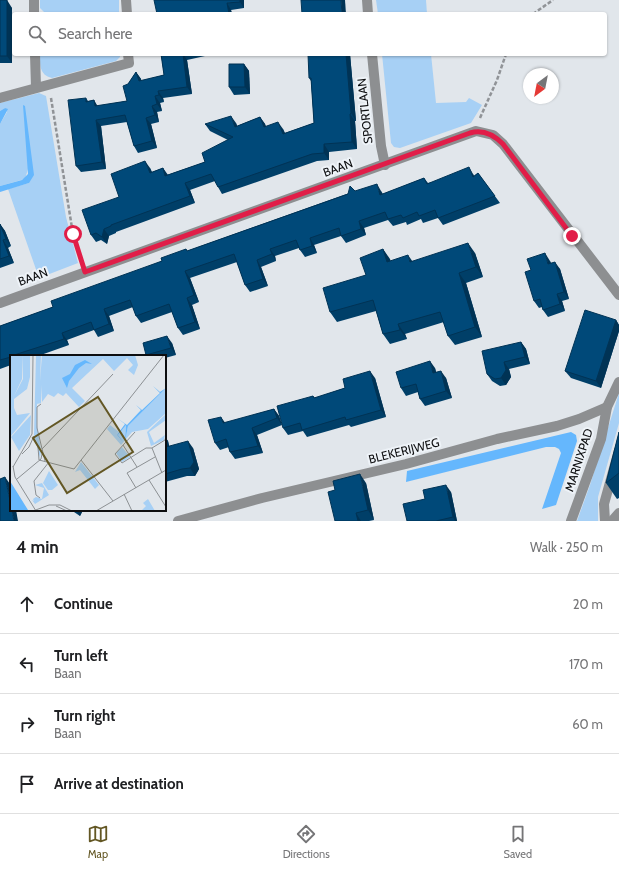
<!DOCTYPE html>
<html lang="en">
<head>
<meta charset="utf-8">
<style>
  body { margin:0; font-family:Cabin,sans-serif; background:#f2f2f2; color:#202124 }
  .compass { position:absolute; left:523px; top:68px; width:36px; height:36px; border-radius:50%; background:#fff; box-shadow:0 1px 3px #0004; rotate:212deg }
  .stop { position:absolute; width:12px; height:12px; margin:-9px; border:3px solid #e11d48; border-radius:50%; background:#fff }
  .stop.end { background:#e11d48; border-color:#fff; box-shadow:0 1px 4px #0008 }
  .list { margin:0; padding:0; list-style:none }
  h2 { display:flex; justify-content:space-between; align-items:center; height:52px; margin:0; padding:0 16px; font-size:17px }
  h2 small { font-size:13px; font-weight:400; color:#757577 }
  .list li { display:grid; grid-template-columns:26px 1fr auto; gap:12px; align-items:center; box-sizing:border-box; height:60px; padding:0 16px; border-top:1px solid #e0e0e0 }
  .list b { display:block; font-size:15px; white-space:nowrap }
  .list p { margin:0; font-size:13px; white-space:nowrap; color:#757577 }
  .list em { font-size:13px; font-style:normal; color:#757577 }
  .icon { flex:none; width:22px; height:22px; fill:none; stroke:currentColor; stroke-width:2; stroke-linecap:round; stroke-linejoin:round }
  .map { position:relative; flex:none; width:619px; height:521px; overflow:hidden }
  .search { position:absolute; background:#fff; box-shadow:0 1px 3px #0004; left:12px; right:12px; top:12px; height:44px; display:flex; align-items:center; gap:10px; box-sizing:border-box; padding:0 14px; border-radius:4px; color:#757577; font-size:15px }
  .sheet { height:292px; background:#fff }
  nav { display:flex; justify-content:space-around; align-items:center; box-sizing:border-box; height:56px; border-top:1px solid #e0e0e0; background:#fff; font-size:11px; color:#757577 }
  nav a { display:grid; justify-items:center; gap:2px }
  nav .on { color:#635724 }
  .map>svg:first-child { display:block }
</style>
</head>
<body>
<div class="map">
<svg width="619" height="521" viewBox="0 0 619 521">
  <rect width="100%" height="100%" fill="#e1e6eb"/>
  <g fill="#a7d0f5">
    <polygon points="40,0 119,0 119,14 46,14 40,8"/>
    <polygon points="376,0 426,0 427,14 378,14"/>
    <path d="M40,54H120V57L116,61L52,78C39,75 40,64 40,54Z"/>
    <polygon points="382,54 431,54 436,103 466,102 469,98 482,105 471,123 400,148 394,147 391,143"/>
    <polygon points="39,93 46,96 66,217 78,263 39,278 8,189 29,183 28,169 25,179 0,186 0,124 7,112 5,108 0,111 0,103"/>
    <polygon points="619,393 619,423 598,497 598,521 577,521 590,485"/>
  </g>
  <g fill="#65b7fd">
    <polygon points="23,105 25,106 34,175 29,183 0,192 0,186 22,180 28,174"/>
    <polygon points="5,108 8,109 0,124 0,111"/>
    <polygon points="571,432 576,435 577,441 556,505 542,509 561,453 559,449 555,447 546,447 406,482 407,471"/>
  </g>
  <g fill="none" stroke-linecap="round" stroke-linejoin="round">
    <g stroke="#909397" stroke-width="2.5" stroke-dasharray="4 2" stroke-linecap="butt">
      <polyline points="533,14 553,0"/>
      <polyline points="51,98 73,234 81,260"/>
      <polyline points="480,118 497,80 506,54"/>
    </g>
    <g stroke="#8d8f91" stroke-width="10">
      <polyline points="34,0 34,14"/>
      <polyline points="126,0 127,14"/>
      <polyline points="367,0 368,14"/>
      <polyline points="35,54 36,87"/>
      <polyline points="372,54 381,146 385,165"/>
      <polyline points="0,98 129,63 128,54"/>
      <polyline points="0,303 476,131 493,135 503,144 619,295"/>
      <polyline points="178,521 262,498 406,464 497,439 557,426 579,419 607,407"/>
      <polyline points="571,521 601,439 607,407 619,382"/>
      <polyline points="605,521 604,504 619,450"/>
      <polyline points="612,521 619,513"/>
    </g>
  </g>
  <g fill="#003f68">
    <polygon points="0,0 12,8 12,63 0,63"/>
    <polygon points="244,0 244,8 231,10 232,14 157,14"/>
    <polygon points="161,54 214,54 187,60 192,94 163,98 164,102 160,103 162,111 157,112 159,122 151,124 157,148 138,153 134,146 127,122 101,126 106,169 81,172 76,166 86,98 88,101 94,100 97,106 127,101 128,84 136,72 141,79 141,81 164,75"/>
    <polygon points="350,54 356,121 355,121 357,149 329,152 329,160 317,161 222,194 218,187 215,181 190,190 195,203 116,232 116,233 109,236 107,244 101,240 96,242 91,235 119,197 150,168 152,172 163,168 167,175 205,162 228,140 210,131 205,124 236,123 237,126 260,117 265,124 266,127 283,129 285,133 314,123 311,81 309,78"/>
    <polygon points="244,64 249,71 250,94 234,95 229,87"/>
    <polygon points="478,173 500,203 443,225 438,218 423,223 421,219 407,225 406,222 393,226 388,220 364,228 366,235 346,243 341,236 314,245 317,253 305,257 300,250 299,248 275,256 276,261 261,267 268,286 250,292 245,285 237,262 190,278 199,302 192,305 200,329 183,335 178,328 172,312 141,323 136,316 133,307 109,316 114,331 98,337 94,330 67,340 69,345 38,356 11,356 11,365 0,369 0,326 53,307 162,261 186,249 187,251 355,191 381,191 383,194 424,178 428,183 473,174 474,176"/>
    <polygon points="0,224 5,231 11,246 8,248 14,263 0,268"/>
    <polygon points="383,249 390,261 413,261 475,253 483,277 466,283 482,337 455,345 448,336 444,322 405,334 407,339 390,344 383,334 376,311 337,322 330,312 366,275"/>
    <polygon points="550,261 551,263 560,269 569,299 562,301 565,311 548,317 543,310 542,307 539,308 534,301 531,270"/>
    <polygon points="616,320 619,325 619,331 601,388 571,378 565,371"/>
    <polygon points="521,342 526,349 530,364 509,369 511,377 506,385 500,386 492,381 487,374"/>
    <polygon points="172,343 176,355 165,358 165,356 147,356 146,355"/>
    <polygon points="435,368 436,372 446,378 452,398 425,406 420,399 418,392 406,396 401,388"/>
    <polygon points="375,378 386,417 351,427 349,425 307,437 303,431 288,435 283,428 313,396 315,398"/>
    <polygon points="274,409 279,416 282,425 257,435 263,453 235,459 230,452 229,447 220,450 215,443 225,423"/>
    <polygon points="619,432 619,498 617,499 606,483"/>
    <polygon points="165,437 168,441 169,446 193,448 199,469 195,476 187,476 165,482"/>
    <polygon points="366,483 374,520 369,521 335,521"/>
    <polygon points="451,492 457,521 407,521 425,499"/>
    <polygon points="71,510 83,510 80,516"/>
  </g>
  <g fill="#035">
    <polygon points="7,0 12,8 12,63 7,56"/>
    <polygon points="240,0 244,0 244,8 240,2"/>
    <polygon points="341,0 345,0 346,14 342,14"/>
    <polygon points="227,3 231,10 232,14 229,14"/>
    <polygon points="183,54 187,60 192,94 187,87"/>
    <polygon points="346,54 350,54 356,121 351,113"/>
    <polygon points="244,64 249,71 250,94 245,87"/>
    <polygon points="136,72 141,79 143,88 139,81"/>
    <polygon points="158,91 163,98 164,102 159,95"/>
    <polygon points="155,96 160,103 162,111 157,104"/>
    <polygon points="94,100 98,107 95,106"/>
    <polygon points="152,106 157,112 159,122 155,115"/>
    <polygon points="350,114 355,121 357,149 352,142"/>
    <polygon points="231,116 236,123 240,134 235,127"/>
    <polygon points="260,117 265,124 269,135 264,127"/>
    <polygon points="146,118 151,124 157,148 152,141"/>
    <polygon points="96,120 101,126 106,169 102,162"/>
    <polygon points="278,122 283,129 288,141 283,134"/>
    <polygon points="324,144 329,152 329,160 324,153"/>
    <polygon points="145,161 150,168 155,180 150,173"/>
    <polygon points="469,167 473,174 478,184 473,177"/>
    <polygon points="163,168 168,175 165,176"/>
    <polygon points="185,183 190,190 195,203 190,196"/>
    <polygon points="377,184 381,191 385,202 380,195"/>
    <polygon points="359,221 364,228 366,235 361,229"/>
    <polygon points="0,224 5,231 11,246 6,239"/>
    <polygon points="104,229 109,236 107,244 102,237"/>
    <polygon points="310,238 314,245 317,253 312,246"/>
    <polygon points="3,240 8,248 14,263 9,256"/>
    <polygon points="468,243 475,253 483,277 476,267"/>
    <polygon points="270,249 275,256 276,261 272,254"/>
    <polygon points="383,249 390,259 394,271 387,262"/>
    <polygon points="545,253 550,261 553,271 548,264"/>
    <polygon points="408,255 415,265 410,262"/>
    <polygon points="257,260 261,267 268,286 263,279"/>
    <polygon points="555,262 560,269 569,299 564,292"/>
    <polygon points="185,271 190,278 199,302 194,295"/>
    <polygon points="459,273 466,283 482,337 475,327"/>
    <polygon points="557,294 562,301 565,311 560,304"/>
    <polygon points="187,298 192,305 200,329 195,322"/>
    <polygon points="104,309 109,316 114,331 109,324"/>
    <polygon points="616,320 619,325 619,331 601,388 596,381"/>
    <polygon points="398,324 405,334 407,339 400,330"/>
    <polygon points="62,333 67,340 69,345 64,339"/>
    <polygon points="167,336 172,343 176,355 171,348"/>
    <polygon points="521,342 526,349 530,364 525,357"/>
    <polygon points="430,361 435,368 438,380 433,373"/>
    <polygon points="504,362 509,369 511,377 506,385 501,378"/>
    <polygon points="370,371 375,378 386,417 381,410"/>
    <polygon points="441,371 446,378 452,398 446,391"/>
    <polygon points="274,409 279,416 282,425 277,418"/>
    <polygon points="221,417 226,424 223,423"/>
    <polygon points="252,428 257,435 263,453 258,446"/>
    <polygon points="165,437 168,441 171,454 166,447 165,443"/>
    <polygon points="188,441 193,448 199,469 195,476 190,468"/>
    <polygon points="360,474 366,483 374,520 368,510"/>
    <polygon points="5,477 10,484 11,489 11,505"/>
    <polygon points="446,485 451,492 457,521 455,521 453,517"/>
    <polygon points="12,510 16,510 18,521 14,521"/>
    <polygon points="76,510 83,510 80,516"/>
    <polygon points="356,513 361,521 358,521"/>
  </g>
  <g fill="#004979" stroke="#035">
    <rect x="0" y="0" width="7" height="56"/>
    <polygon points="154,0 240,0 240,2 227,3 229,14 157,14"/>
    <polygon points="301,0 341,0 342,14 302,14"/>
    <polygon points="161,54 183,54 187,87 158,91 159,95 155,96 157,104 152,106 155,115 146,118 152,141 134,146 125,115 96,120 102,162 76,166 68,100 86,98 86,102 94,100 95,106 127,101 123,86 128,84 136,72 139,81 164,75"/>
    <polygon points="308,54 346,54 351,113 350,114 352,142 324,144 324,153 312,154 218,187 211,174 185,183 190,196 111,225 111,226 104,229 102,237 96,233 91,235 82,210 119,197 111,174 145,161 150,173 163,168 165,176 205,162 202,153 233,137 205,124 231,116 235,127 260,117 264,127 278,122 283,134 314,123 311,78 309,78"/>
    <polygon points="229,64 244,64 245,87 229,87"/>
    <polygon points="469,167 473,177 478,173 495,196 438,218 435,210 419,216 417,212 403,218 401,215 388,219 385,212 359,221 361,229 341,236 339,228 310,238 312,246 300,250 296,240 270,249 272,254 257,260 263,279 245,285 234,254 185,271 194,295 187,298 195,322 178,328 169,304 136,316 130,300 104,309 109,324 94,330 91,322 62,333 64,339 11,356 11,357 0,360 0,326 53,307 51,301 162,261 161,258 186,249 187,251 348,194 350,186 355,191 377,184 380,195 424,178 427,184"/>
    <polygon points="0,224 6,239 3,240 9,256 0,259"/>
    <polygon points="468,243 476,267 459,273 475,327 448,336 440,312 398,324 400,330 383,334 373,300 330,312 323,288 366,275 360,258 383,249 387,262 408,255 410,262"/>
    <polygon points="545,253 548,264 555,262 564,292 557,294 560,304 543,310 540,299 534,301 525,272 531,270 527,259"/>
    <polygon points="585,310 616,320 596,381 565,371"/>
    <polygon points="167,336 171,348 146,355 143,343"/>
    <polygon points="521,342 525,357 504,362 506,370 501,378 495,379 487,374 482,351"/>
    <polygon points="430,361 433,373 441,371 446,391 420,399 416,384 401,388 396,372"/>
    <polygon points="370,371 381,410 346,420 345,417 302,430 300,423 283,428 277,406 313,396 314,398 345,388 343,379"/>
    <polygon points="274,409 277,418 252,428 258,446 230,452 226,439 215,443 208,420 221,417 223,423"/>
    <polygon points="619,432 619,473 606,483"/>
    <polygon points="188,441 194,462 190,468 182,469 165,474 165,443 166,447"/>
    <polygon points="360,474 368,510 356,513 358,521 335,521 328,492 335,490 333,481"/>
    <polygon points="5,477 11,505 11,510 12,510 14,521 0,521 0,479"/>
    <polygon points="446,485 453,517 436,521 407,521 403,504 425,499 423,490"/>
  </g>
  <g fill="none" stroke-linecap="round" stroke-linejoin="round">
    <path stroke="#e11d48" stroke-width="5" d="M73,234L85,272L470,133C483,129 494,135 503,144L572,236"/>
  </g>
  <g text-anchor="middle" stroke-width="4" stroke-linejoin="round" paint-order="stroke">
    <g font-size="12" fill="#0d0e10" stroke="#eef3f8">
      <text transform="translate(365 111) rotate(-96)" y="4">SPORTLAAN</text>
      <text transform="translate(338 168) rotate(-20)" y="4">BAAN</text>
      <text transform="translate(33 277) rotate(-20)" y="4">BAAN</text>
      <text transform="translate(404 451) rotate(-14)" y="4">BLEKERIJWEG</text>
      <text transform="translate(579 460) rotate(-72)" y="4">MARNIXPAD</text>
    </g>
  </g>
  <g transform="translate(10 355)">
    <rect width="156" height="156" fill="#e1e6eb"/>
    <path d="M0,0H13L12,24L4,41L0,42ZM13,0H20V22L17,34L4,44V53L7,60L20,58L1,81L0,42L4,41L13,24ZM26,0H31L30,26L32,0H125L128,10L124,20L118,15L123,10L117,3L104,16L93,4L62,33L75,46L69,52L56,38L53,41L48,38L44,42L38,39L32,47L31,30V48L27,49V70L31,96L30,103L24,80ZM156,33L155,59L138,74L122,77L111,90L97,74L100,70L109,77L107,80L110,84L108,80L116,70L115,85L118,71ZM156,59V65L139,77L144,88L155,80L154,85L141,91L137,77ZM21,60L20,80L9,96L1,82ZM112,92L120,102L112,107L106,98ZM71,107L89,130L85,134L70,115L65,117ZM39,116L48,130L42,135H38L33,128ZM32,128L39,140L25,149L22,145L24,146L23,144L26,142L32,144L34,133L25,130ZM138,144L145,156H131L136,151L133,148Z" fill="#a7d0f5"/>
    <path d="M75,5L82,9L76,8L69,13L59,26L57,33L52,23L60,19L65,10ZM143,31L150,37L156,33L118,71L115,86L116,70L108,80L113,87L107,80L115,69L107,63L117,70L131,55L126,50L132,55L150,38ZM0,126L18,155V156H0Z" fill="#65b7fd"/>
    <path fill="none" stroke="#8c9093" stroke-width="1" d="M31,49L27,52V73L35,106M125,77L105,99L112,108L136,93H142M23,81L28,92L29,105M113,90L127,112M142,93L152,118M142,93L155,85L156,81M32,94L103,19M12,99L19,92L24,81M29,105L64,114L154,0M71,105L103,146M3,111L5,122L26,156M3,112L22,79L23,0M7,124L31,104L32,99M139,125L156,152M126,133L117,118L145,102M114,139L122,156M30,143L26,140L24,126L39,107M46,151L57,156M23,156L39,150H50L62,156M86,156L156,115"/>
    <path fill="#635724" fill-opacity="0.15" stroke="#635724" stroke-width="2" d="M88,42L123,97L57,138L23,83Z"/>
    <rect width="156" height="156" fill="none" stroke="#0d0e10" stroke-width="2"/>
  </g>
</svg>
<svg class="compass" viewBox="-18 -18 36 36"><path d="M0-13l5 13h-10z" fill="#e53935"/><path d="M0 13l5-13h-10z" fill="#757577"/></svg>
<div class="stop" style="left:73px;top:234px"></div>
<div class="stop end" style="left:572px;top:236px"></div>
<div class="search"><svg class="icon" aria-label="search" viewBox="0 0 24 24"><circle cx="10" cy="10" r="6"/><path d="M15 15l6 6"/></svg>Search here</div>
</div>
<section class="sheet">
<h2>4 min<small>Walk · 250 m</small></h2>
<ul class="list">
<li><svg class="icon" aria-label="ahead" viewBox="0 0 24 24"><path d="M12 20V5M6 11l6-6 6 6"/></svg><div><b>Continue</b></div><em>20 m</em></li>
<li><svg class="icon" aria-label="left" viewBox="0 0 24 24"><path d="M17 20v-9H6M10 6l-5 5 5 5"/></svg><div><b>Turn left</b><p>Baan</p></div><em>170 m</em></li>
<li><svg class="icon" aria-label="right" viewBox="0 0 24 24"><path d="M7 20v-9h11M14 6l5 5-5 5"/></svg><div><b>Turn right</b><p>Baan</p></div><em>60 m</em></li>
<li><svg class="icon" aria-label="arrive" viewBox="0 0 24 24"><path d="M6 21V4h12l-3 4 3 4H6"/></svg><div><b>Arrive at destination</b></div></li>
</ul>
</section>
<nav>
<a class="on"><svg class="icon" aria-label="map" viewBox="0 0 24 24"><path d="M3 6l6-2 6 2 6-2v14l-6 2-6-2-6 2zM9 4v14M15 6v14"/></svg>Map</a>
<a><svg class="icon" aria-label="directions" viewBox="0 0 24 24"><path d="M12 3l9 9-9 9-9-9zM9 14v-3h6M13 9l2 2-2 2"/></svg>Directions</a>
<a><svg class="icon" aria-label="saved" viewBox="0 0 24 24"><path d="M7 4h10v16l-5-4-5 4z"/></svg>Saved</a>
</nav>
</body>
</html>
